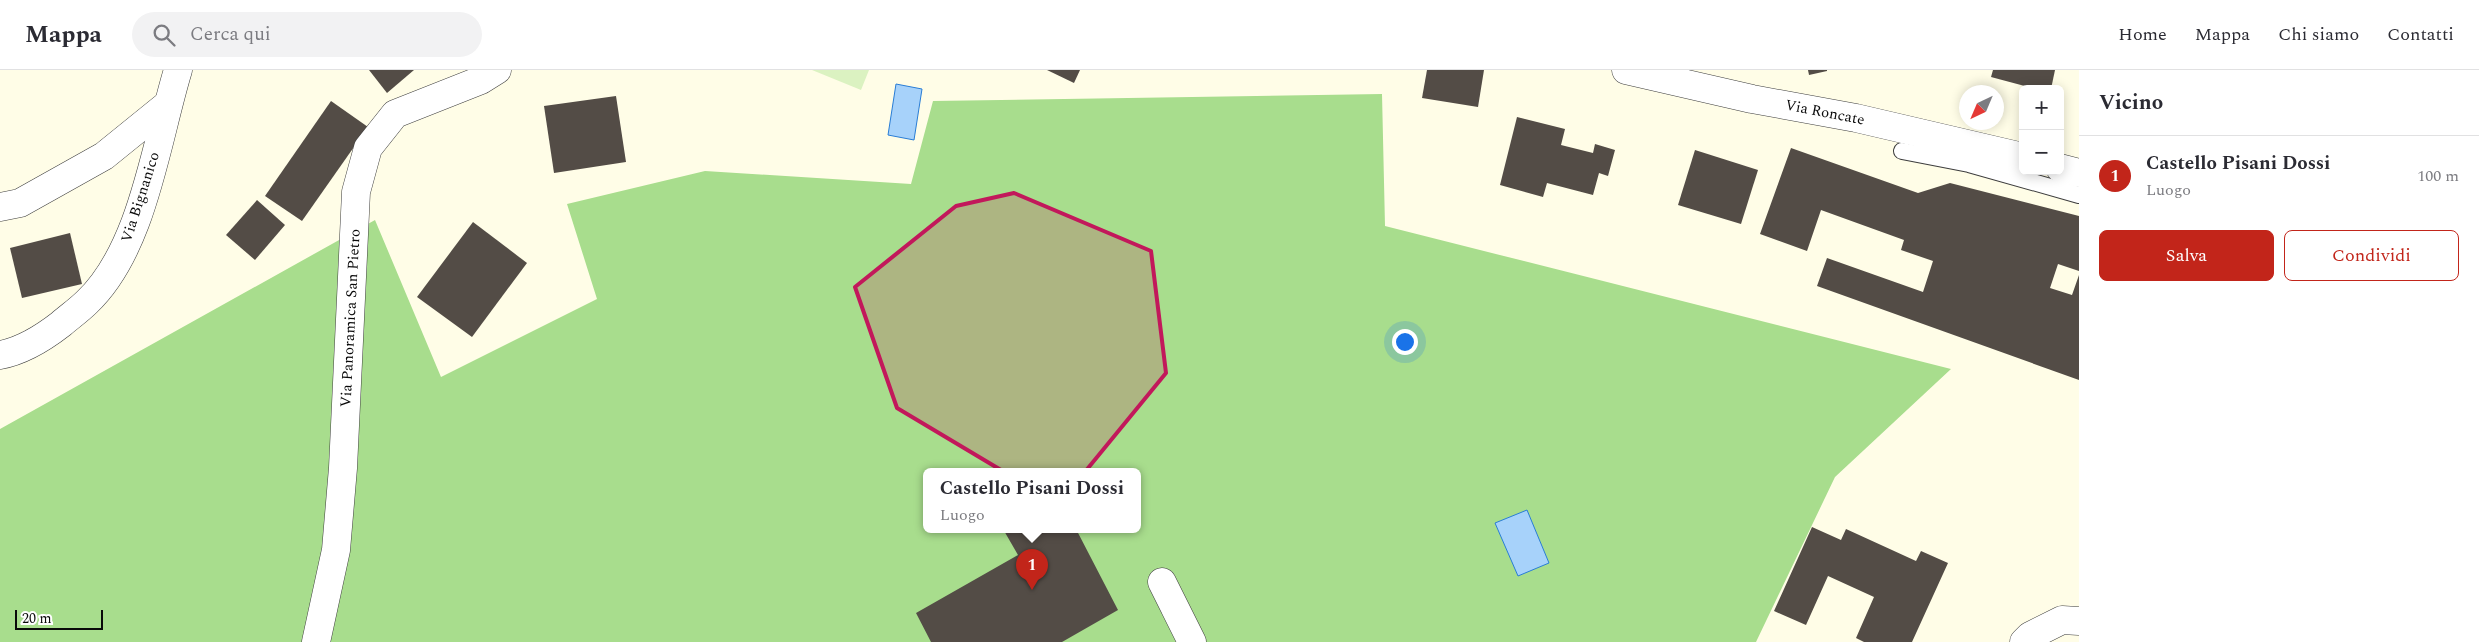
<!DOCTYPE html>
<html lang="it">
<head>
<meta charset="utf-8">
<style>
  body { margin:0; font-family:Spectral,serif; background:#f2f2f3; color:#2b2b33 }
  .controls { position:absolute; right:15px; top:15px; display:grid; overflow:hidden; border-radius:8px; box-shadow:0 2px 12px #0003 }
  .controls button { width:45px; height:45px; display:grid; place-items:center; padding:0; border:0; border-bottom:1px solid #e1e1e2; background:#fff; color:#2b2b33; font:25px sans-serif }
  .compass { position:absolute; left:1959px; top:15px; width:45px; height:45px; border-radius:50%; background:#fff; box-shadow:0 2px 12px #0003; rotate:224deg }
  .scale { position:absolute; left:15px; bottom:12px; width:88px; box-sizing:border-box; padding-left:5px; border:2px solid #0a0a0a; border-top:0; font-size:14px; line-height:18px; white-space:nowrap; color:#0a0a0a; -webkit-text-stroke:4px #fff; paint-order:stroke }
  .you { position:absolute; left:1404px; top:271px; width:18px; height:18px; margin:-12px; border:4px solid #fff; border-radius:50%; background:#1a73e8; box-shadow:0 0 0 8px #1a73e833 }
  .badge { display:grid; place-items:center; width:32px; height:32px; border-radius:50%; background:#c2251a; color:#fff; font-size:16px; font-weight:700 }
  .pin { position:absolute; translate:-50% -41px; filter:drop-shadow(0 1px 2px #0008) }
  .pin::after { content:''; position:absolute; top:26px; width:18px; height:15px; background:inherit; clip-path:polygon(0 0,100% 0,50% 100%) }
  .popup { position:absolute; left:923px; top:398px; width:218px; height:65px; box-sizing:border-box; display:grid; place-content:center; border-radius:8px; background:#fff; filter:drop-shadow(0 1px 4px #0005); font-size:16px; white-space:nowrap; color:#7c7c81 }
  .popup b { font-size:19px; color:#2b2b33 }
  .popup::after { content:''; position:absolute; left:50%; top:100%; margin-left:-10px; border:10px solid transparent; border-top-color:#fff }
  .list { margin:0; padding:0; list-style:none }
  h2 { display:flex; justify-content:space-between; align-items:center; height:65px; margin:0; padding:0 20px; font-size:21px }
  h2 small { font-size:16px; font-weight:400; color:#7c7c81 }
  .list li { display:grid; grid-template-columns:32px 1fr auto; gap:15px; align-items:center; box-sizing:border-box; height:80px; padding:0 20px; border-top:1px solid #e1e1e2 }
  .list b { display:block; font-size:19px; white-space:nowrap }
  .list p { margin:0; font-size:16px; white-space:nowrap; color:#7c7c81 }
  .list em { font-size:16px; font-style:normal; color:#7c7c81 }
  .actions { display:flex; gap:10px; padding:15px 20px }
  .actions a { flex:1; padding:11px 0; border:1px solid #c2251a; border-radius:8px; text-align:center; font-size:18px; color:#c2251a }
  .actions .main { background:#c2251a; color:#fff }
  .icon { flex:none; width:28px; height:28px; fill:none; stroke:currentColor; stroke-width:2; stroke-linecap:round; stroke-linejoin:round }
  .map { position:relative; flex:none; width:2079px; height:572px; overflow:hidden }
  header { display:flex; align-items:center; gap:30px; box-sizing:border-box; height:70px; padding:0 25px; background:#fff; border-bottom:1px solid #e1e1e2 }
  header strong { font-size:24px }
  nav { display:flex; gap:28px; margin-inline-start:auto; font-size:18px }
  .search { width:350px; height:45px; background:#f2f2f3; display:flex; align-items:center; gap:12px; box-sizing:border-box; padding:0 18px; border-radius:28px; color:#7c7c81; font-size:19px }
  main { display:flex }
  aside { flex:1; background:#fff }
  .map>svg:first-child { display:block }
</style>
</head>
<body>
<header>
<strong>Mappa</strong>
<div class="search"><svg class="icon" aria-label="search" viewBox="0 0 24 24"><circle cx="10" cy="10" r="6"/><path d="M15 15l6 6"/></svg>Cerca qui</div>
<nav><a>Home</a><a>Mappa</a><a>Chi siamo</a><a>Contatti</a></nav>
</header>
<main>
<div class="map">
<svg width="2079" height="572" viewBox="0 0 2079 572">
  <rect width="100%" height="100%" fill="#fffde7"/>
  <path fill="#a8dd8d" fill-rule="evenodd" d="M1382,24L1385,156L1951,299L1835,407L1756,572H0V359L375,150L441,307L597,229L567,134L705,101L911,114L933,31ZM927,401H1137V459H927Z"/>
  <polygon fill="#dbf2c1" points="812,0 869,0 861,20"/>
  <g fill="#a7d2fa" stroke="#297dd6">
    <polygon points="896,14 922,19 914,70 888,65"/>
    <polygon points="1527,440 1549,493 1518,506 1495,453"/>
  </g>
  <g fill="#534c46">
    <polygon points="369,0 414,0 387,23"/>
    <polygon points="1047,0 1080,0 1074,13"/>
    <polygon points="1427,0 1484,0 1478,37 1422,28"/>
    <polygon points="1808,0 1827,0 1827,1 1809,5"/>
    <polygon points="1993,0 2055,0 2051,19 2036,19 1991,7"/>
    <polygon points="616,26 626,92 554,103 544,36"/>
    <polygon points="331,31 368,57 302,151 265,126"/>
    <polygon points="1517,47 1565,59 1561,75 1593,83 1595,74 1615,80 1608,106 1599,103 1593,125 1547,113 1543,127 1500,115"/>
    <polygon points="1791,78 1918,123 1950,113 2079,146 2079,201 2058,194 2050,218 2072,225 2079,205 2079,310 1817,216 1827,188 1923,222 1933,191 1901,180 1904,170 1821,140 1807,181 1760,164"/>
    <polygon points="1695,80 1758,100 1741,154 1678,135"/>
    <polygon points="257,130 285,155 255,190 226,165"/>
    <polygon points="473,152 527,193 472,267 417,227"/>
    <polygon points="70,163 82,214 22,228 10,178"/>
    <polygon points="1812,457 1841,470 1846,459 1916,491 1921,481 1948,493 1912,572 1864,572 1856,568 1874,527 1828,506 1806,555 1774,541"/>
    <polygon points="1003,459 1076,459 1118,540 1062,572 931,572 916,543 1018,485"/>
  </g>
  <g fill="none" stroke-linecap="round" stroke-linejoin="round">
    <g stroke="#3d3d3d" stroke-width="18">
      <polyline id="lane" points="1902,81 1969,94 2079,125"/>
    </g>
    <g stroke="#3d3d3d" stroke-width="29">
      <g id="street">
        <polyline points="1626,0 1752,29 1856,48 2023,87"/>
        <polyline points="2060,98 2079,103"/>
        <polyline points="0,137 20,133 104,86 167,35"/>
        <path d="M0,285C22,281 43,268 61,254C69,247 79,240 87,232C143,179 156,72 178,0"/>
        <polyline points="1162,512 1192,572"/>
        <polyline points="316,572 336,480 343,398 356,122 368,78 395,44 481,10 497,0"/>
        <polyline points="2024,572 2030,566 2062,550 2079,551"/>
      </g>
    </g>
    <use href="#lane" stroke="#fff" stroke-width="16"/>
    <use href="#street" stroke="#fff" stroke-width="28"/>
  </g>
  <path fill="#c2185b" fill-opacity="0.2" stroke="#c2185b" stroke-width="4" stroke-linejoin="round" d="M1014,123L1151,181L1166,303L1084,403L1011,406L897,338L855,217L956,136Z"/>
  <g text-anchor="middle" stroke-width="5" stroke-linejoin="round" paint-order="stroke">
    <g font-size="15" fill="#0a0a0a" stroke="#fff">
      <text transform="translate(1825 42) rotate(11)" y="5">Via Roncate</text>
      <text transform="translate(140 127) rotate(-72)" y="5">Via Bignanico</text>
      <text transform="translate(350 248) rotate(-87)" y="5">Via Panoramica San Pietro</text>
    </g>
  </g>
</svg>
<div class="controls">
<button>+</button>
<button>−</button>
</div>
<svg class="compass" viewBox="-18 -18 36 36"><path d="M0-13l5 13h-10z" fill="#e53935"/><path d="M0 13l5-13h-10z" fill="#7c7c81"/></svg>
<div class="scale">20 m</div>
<div class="you"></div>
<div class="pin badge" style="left:1032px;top:520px">1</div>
<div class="popup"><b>Castello Pisani Dossi</b>Luogo</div>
</div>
<aside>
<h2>Vicino<small></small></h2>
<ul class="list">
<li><span class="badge">1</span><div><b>Castello Pisani Dossi</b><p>Luogo</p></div><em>100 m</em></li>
</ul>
<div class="actions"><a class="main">Salva</a><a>Condividi</a></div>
</aside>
</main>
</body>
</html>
